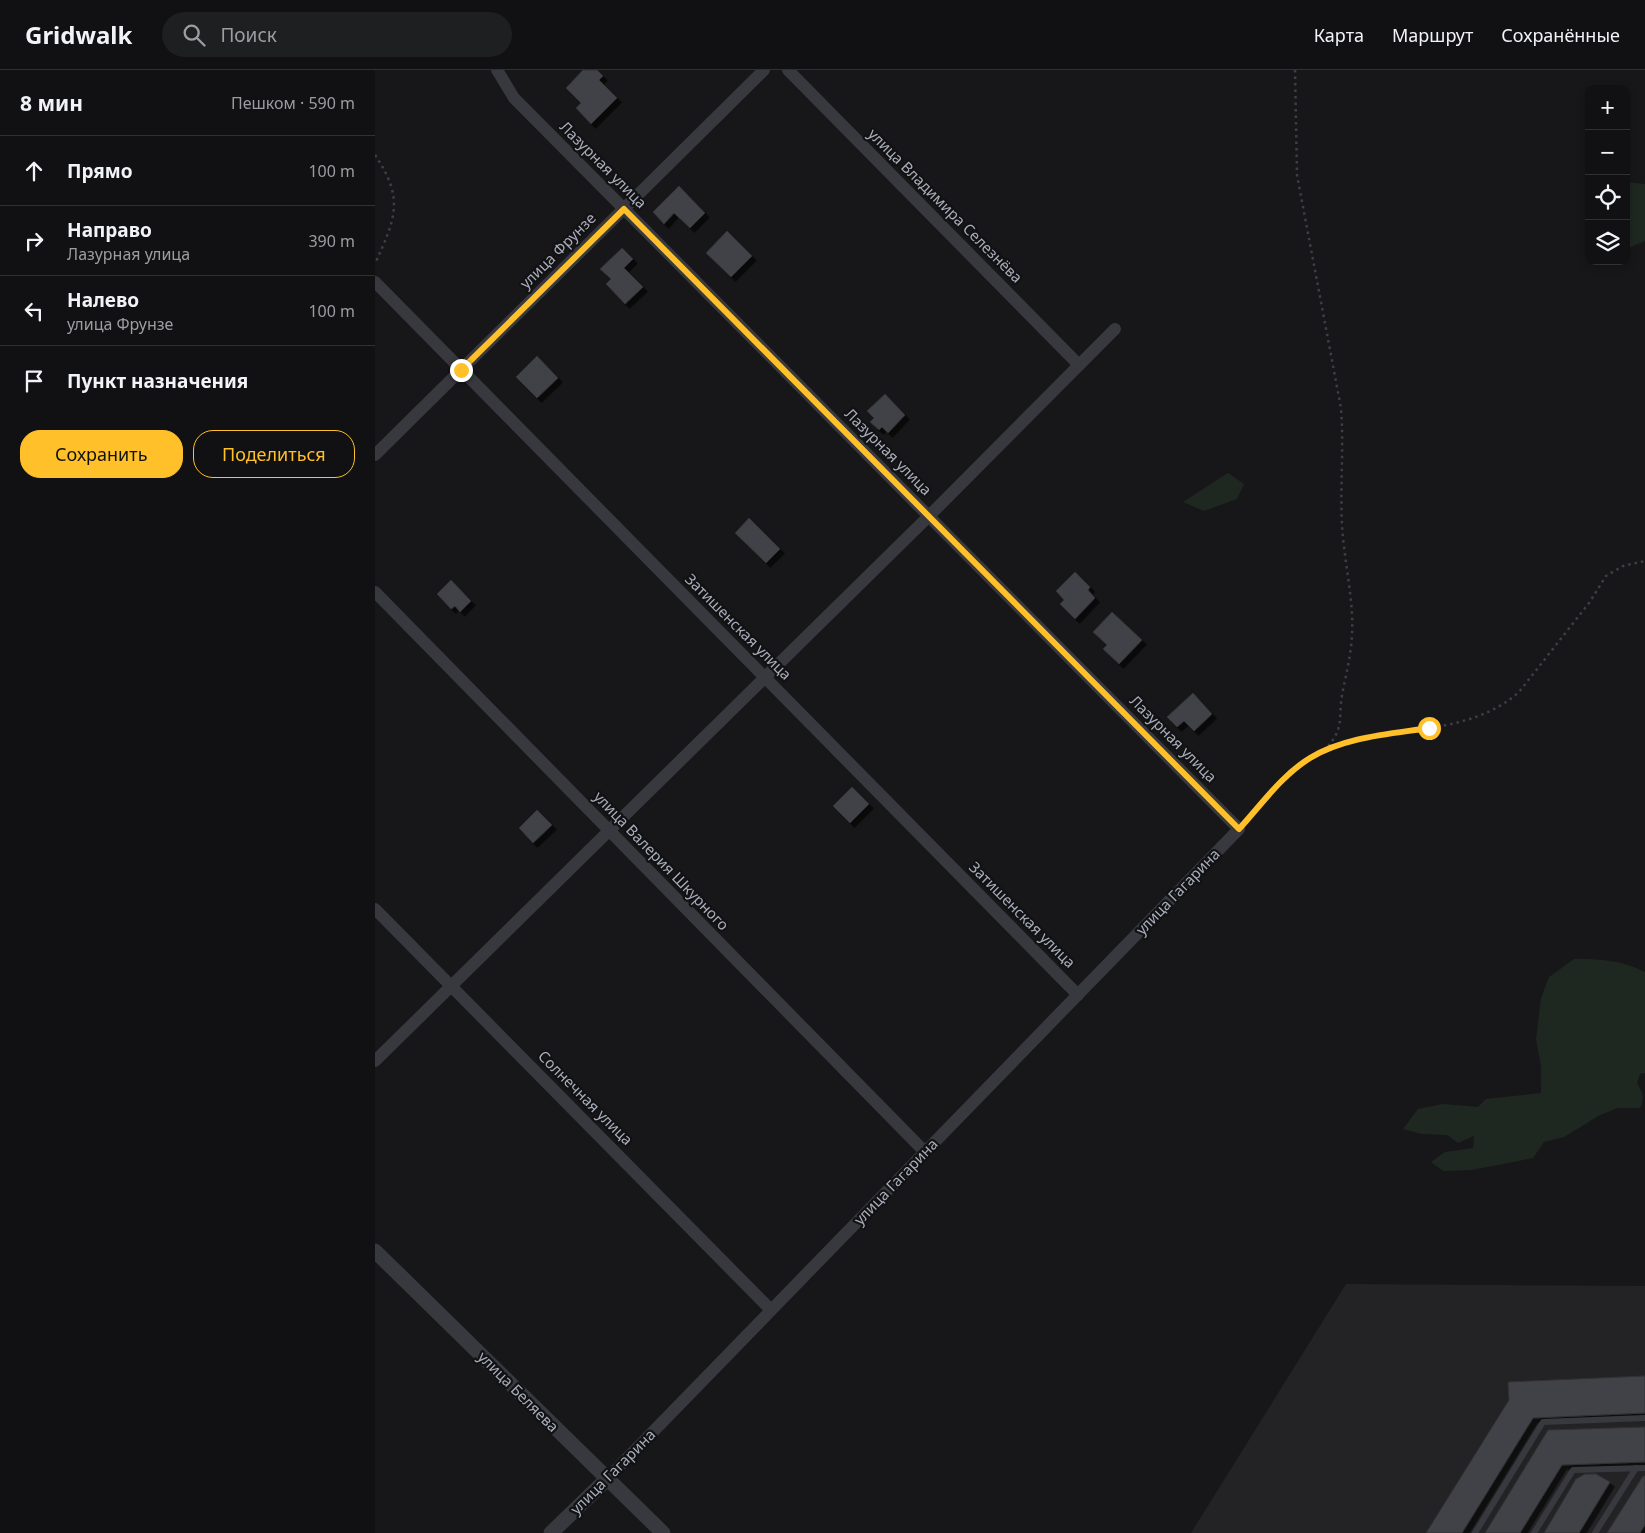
<!DOCTYPE html>
<html lang="ru">
<head>
<meta charset="utf-8">
<style>
  body { margin:0; font-family:"Noto Sans",sans-serif; background:#1e1f21; color:#f1f3f6 }
  .controls { position:absolute; right:15px; top:15px; display:grid; overflow:hidden; border-radius:10px; box-shadow:0 2px 8px #0003 }
  .controls button { width:45px; height:45px; display:grid; place-items:center; padding:0; border:0; border-bottom:1px solid #303133; background:#111113; color:#f1f3f6; font:25px sans-serif }
  .stop { position:absolute; width:15px; height:15px; margin:-11px; border:4px solid #ffc029; border-radius:50%; background:#fff }
  .stop.end { background:#ffc029; border-color:#fff; box-shadow:0 1px 5px #0008 }
  .list { margin:0; padding:0; list-style:none }
  h2 { display:flex; justify-content:space-between; align-items:center; height:65px; margin:0; padding:0 20px; font-size:21px }
  h2 small { font-size:16px; font-weight:400; color:#9c9da0 }
  .list li { display:grid; grid-template-columns:32px 1fr auto; gap:15px; align-items:center; box-sizing:border-box; height:70px; padding:0 20px; border-top:1px solid #303133 }
  .list b { display:block; font-size:19px; white-space:nowrap }
  .list p { margin:0; font-size:16px; white-space:nowrap; color:#9c9da0 }
  .list em { font-size:16px; font-style:normal; color:#9c9da0 }
  .actions { display:flex; gap:10px; padding:15px 20px }
  .actions a { flex:1; padding:11px 0; border:1px solid #ffc029; border-radius:20px; text-align:center; font-size:18px; color:#ffc029 }
  .actions .main { background:#ffc029; color:#111 }
  .icon { flex:none; width:28px; height:28px; fill:none; stroke:currentColor; stroke-width:2; stroke-linecap:round; stroke-linejoin:round }
  .map { position:relative; flex:none; width:1270px; height:1463px; overflow:hidden }
  header { display:flex; align-items:center; gap:30px; box-sizing:border-box; height:70px; padding:0 25px; background:#111113; border-bottom:1px solid #303133 }
  header strong { font-size:24px }
  nav { display:flex; gap:28px; margin-inline-start:auto; font-size:18px }
  .search { width:350px; height:45px; background:#1e1f21; display:flex; align-items:center; gap:12px; box-sizing:border-box; padding:0 18px; border-radius:28px; color:#9c9da0; font-size:19px }
  main { display:flex }
  aside { flex:1; background:#111113 }
  .map>svg:first-child { display:block }
</style>
</head>
<body>
<header>
<strong>Gridwalk</strong>
<div class="search"><svg class="icon" aria-label="search" viewBox="0 0 24 24"><circle cx="10" cy="10" r="6"/><path d="M15 15l6 6"/></svg>Поиск</div>
<nav><a>Карта</a><a>Маршрут</a><a>Сохранённые</a></nav>
</header>
<main>
<aside>
<h2>8 мин<small>Пешком · 590 m</small></h2>
<ul class="list">
<li><svg class="icon" aria-label="ahead" viewBox="0 0 24 24"><path d="M12 20V5M6 11l6-6 6 6"/></svg><div><b>Прямо</b></div><em>100 m</em></li>
<li><svg class="icon" aria-label="right" viewBox="0 0 24 24"><path d="M7 20v-9h11M14 6l5 5-5 5"/></svg><div><b>Направо</b><p>Лазурная улица</p></div><em>390 m</em></li>
<li><svg class="icon" aria-label="left" viewBox="0 0 24 24"><path d="M17 20v-9H6M10 6l-5 5 5 5"/></svg><div><b>Налево</b><p>улица Фрунзе</p></div><em>100 m</em></li>
<li><svg class="icon" aria-label="arrive" viewBox="0 0 24 24"><path d="M6 21V4h12l-3 4 3 4H6"/></svg><div><b>Пункт назначения</b></div></li>
</ul>
<div class="actions"><a class="main">Сохранить</a><a>Поделиться</a></div>
</aside>
<div class="map">
<svg width="1270" height="1463" viewBox="0 0 1270 1463">
  <defs>
    <filter id="shadow"><feDropShadow dx="4.5" dy="4.5" stdDeviation="0" flood-color="#0009"/></filter>
  </defs>
  <rect width="100%" height="100%" fill="#171719"/>
  <polygon fill="#232326" points="971,1214 1270,1216 1270,1463 816,1463"/>
  <g fill="#1e2820">
    <polygon points="1251,112 1270,114 1270,171 1251,179"/>
    <polygon points="853,403 869,414 862,429 829,441 808,432"/>
    <path d="M1199,889C1225,889 1247,890 1270,902V1003L1265,1004L1262,1013C1268,1023 1270,1028 1265,1038H1243L1225,1045L1189,1067L1169,1072L1158,1088L1097,1100L1068,1101L1056,1092L1070,1082L1098,1078L1099,1066L1083,1073L1072,1065L1047,1064L1028,1059L1043,1039L1068,1034L1103,1037L1111,1029L1166,1023V996L1161,969L1166,928L1174,907Z"/>
  </g>
  <g fill="#414246" stroke="#313135" filter="url(#shadow)">
    <polygon points="208,0 222,0 228,6 224,10 242,28 216,54 201,38 206,33 191,18"/>
    <polygon points="304,116 330,143 315,158 299,143 289,154 278,142"/>
    <polygon points="352,161 377,186 356,207 331,183"/>
    <polygon points="247,178 258,189 249,198 268,217 250,234 231,214 236,209 225,199"/>
    <polygon points="162,286 183,308 162,328 141,307"/>
    <polygon points="510,324 530,345 513,363 507,357 504,360 495,352 499,348 492,341"/>
    <polygon points="374,448 405,479 391,493 360,463"/>
    <polygon points="700,502 715,517 713,520 720,528 700,549 685,534 689,530 681,521"/>
    <polygon points="76,510 96,531 85,542 80,536 76,539 62,524"/>
    <polygon points="737,542 767,570 744,594 728,579 732,575 718,562"/>
    <polygon points="818,623 837,644 819,661 809,651 802,657 792,647"/>
    <polygon points="477,717 494,734 475,753 458,736"/>
    <polygon points="162,740 177,755 158,773 144,758"/>
    <polygon points="1270,1306 1270,1343 1158,1348 1087,1463 1051,1463 1134,1330 1133,1312"/>
    <polygon points="1270,1357 1270,1392 1187,1395 1145,1463 1110,1463 1173,1360"/>
    <polygon points="1210,1404 1221,1404 1235,1412 1204,1463 1169,1463 1201,1409"/>
    <polygon points="1268,1406 1270,1406 1270,1455 1265,1463 1232,1463"/>
  </g>
  <g fill="none" stroke-linecap="round" stroke-linejoin="round">
    <g stroke="#3e3f46" stroke-width="2.5" stroke-dasharray="2.5 4" stroke-linecap="butt">
      <path d="M920,0L922,105L966,338C969,377 965,416 967,455C969,491 979,530 977,565C976,585 971,605 967,625C963,651 970,657 950,680"/>
      <path d="M0,85C30,129 20,149 0,194"/>
      <path d="M872,750C891,729 910,704 934,688C996,650 1085,674 1144,622L1214,533L1231,506L1248,496L1270,491"/>
    </g>
    <g stroke="#38383f" stroke-width="6">
      <polyline points="1100,1463 1168,1352 1270,1348"/>
      <polyline points="1159,1463 1198,1400 1270,1398"/>
      <polyline points="1220,1463 1261,1398"/>
    </g>
    <g stroke="#38383f" stroke-width="12">
      <polyline points="122,0 139,28 864,759 232,1409"/>
      <polyline points="413,0 704,295"/>
      <polyline points="0,212 703,925"/>
      <polyline points="0,385 389,0"/>
      <polyline points="0,522 550,1082"/>
      <polyline points="0,839 396,1240"/>
      <polyline points="0,991 554,446 740,259"/>
    </g>
    <g stroke="#38383f" stroke-width="15">
      <polyline points="0,1181 288,1463"/>
      <polyline points="176,1463 232,1409"/>
    </g>
  </g>
  <g fill="none" stroke-linecap="round" stroke-linejoin="round">
    <path stroke="#ffc029" stroke-width="6" d="M86,300L249,139L864,759C886,735 907,705 935,688C969,667 1015,664 1054,658"/>
  </g>
  <g text-anchor="middle" stroke-width="4.5" stroke-linejoin="round" paint-order="stroke">
    <g font-size="15" fill="#a8adba" stroke="#121214">
      <text transform="translate(228 95) rotate(45)" y="5">Лазурная улица</text>
      <text transform="translate(570 136) rotate(45)" y="5">улица Владимира Селезнёва</text>
      <text transform="translate(183 181) rotate(-45)" y="5">улица Фрунзе</text>
      <text transform="translate(513 382) rotate(45)" y="5">Лазурная улица</text>
      <text transform="translate(363 557) rotate(45)" y="5">Затишенская улица</text>
      <text transform="translate(798 669) rotate(45)" y="5">Лазурная улица</text>
      <text transform="translate(286 791) rotate(46)" y="5">улица Валерия Шкурного</text>
      <text transform="translate(803 822) rotate(-46)" y="5">улица Гагарина</text>
      <text transform="translate(647 845) rotate(45)" y="5">Затишенская улица</text>
      <text transform="translate(210 1028) rotate(45)" y="5">Солнечная улица</text>
      <text transform="translate(521 1112) rotate(-46)" y="5">улица Гагарина</text>
      <text transform="translate(143 1322) rotate(45)" y="5">улица Беляева</text>
      <text transform="translate(238 1402) rotate(-45)" y="5">улица Гагарина</text>
    </g>
  </g>
</svg>
<div class="controls">
<button>+</button>
<button>−</button>
<button><svg class="icon" aria-label="locate" viewBox="0 0 24 24"><circle cx="12" cy="12" r="6"/><path d="M12 2v4M12 18v4M2 12h4M18 12h4"/></svg></button>
<button><svg class="icon" aria-label="layers" viewBox="0 0 24 24"><path d="M12 4l9 5-9 5-9-5zM3 14l9 5 9-5"/></svg></button>
</div>
<div class="stop" style="left:1054px;top:658px"></div>
<div class="stop end" style="left:86px;top:300px"></div>
</div>
</main>
</body>
</html>
